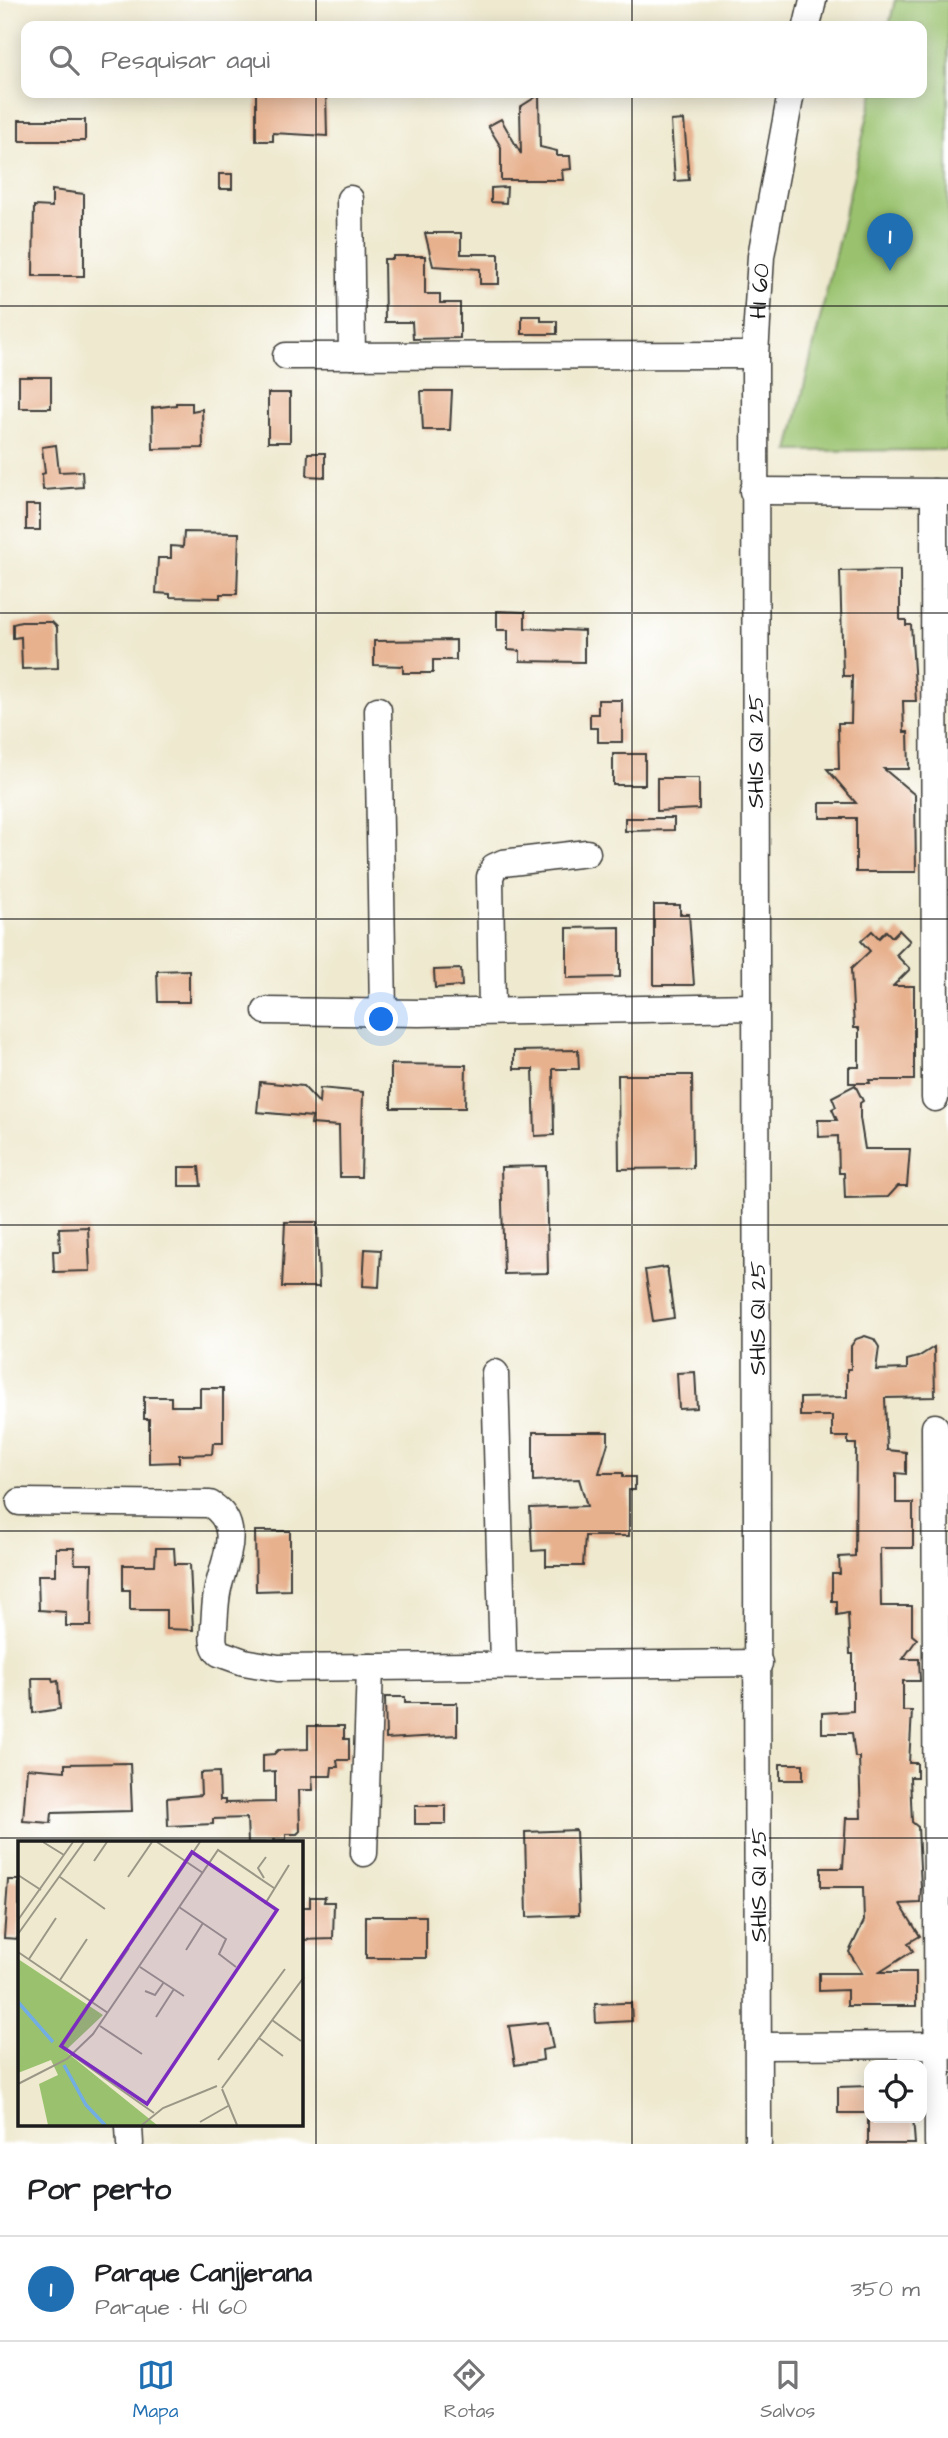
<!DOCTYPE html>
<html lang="pt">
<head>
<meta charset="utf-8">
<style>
  body { margin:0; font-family:"Architects Daughter",sans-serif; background:#f2f2f2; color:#202124 }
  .controls { position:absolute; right:21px; bottom:21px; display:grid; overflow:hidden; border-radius:14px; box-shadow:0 4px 18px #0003 }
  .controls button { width:63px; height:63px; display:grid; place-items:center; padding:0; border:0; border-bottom:2px solid #e0e0e0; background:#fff; color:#202124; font:35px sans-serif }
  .you { position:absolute; left:382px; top:1020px; width:24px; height:24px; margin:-18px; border:5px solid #fff; border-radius:50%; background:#1a73e8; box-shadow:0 0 0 10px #1a73e833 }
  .badge { display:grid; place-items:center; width:46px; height:46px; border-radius:50%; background:#1f6fb2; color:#fff; font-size:23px; font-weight:700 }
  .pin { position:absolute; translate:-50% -58px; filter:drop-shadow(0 2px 4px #0008) }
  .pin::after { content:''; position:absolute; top:37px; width:24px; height:21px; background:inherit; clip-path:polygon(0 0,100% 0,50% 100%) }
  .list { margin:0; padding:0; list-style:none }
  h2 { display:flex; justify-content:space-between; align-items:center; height:91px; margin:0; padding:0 28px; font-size:30px }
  h2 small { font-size:23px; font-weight:400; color:#757577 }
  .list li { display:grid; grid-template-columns:46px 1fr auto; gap:21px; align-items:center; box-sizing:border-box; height:105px; padding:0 28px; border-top:2px solid #e0e0e0 }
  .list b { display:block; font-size:26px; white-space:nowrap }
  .list p { margin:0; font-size:23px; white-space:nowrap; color:#757577 }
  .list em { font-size:23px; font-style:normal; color:#757577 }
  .icon { flex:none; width:38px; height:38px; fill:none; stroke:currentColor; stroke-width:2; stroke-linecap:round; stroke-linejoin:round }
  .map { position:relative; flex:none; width:948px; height:2144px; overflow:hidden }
  .search { position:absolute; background:#fff; box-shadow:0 4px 18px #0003; left:21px; right:21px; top:21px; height:77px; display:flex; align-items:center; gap:18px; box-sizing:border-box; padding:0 24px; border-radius:14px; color:#757577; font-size:26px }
  .sheet { height:196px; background:#fff }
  nav { display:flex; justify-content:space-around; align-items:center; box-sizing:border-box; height:98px; border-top:2px solid #e0e0e0; background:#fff; font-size:19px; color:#757577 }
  nav a { display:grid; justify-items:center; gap:4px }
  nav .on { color:#1f6fb2 }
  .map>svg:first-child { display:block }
</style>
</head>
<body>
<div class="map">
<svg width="948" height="2144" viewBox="0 0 948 2144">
  <rect width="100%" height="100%" fill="#fff"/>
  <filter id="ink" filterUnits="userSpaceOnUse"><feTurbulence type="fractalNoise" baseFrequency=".0143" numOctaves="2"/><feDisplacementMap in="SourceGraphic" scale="14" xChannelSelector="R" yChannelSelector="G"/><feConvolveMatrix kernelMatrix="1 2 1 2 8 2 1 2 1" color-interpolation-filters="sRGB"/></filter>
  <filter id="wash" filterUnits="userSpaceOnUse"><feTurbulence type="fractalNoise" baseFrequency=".00686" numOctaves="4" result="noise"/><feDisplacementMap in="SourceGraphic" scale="28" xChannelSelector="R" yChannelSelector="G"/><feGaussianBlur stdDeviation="1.57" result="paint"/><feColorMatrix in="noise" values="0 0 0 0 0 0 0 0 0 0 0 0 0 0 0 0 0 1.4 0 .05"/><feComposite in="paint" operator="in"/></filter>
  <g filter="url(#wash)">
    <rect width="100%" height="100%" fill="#eee9cf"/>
    <polygon fill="#9ac26e" stroke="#5b6f45" stroke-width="2" points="895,0 948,0 948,450 789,451 873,93 922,93 922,26 889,26"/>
    <g id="blocks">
      <g fill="#e7b18e">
        <polygon points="256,93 326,93 327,136 273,133 273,141 256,141"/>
        <polygon points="539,95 540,147 557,151 557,156 570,156 571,169 562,170 563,180 501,180 501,147 488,126 501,119 521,154 520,107"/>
        <rect x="19" y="120" width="66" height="21"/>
        <polygon points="684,120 689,180 675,181 671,121"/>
        <rect x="219" y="174" width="13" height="15"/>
        <polygon points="507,187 506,203 491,202 491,188"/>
        <polygon points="52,190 84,194 84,276 33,276 34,206 52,207"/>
        <polygon points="425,233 461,233 461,254 499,254 499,284 480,284 480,269 433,266"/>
        <polygon points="393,256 425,256 425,294 440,294 440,303 460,303 460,338 413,339 412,322 385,322 384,259 393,259"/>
        <polygon points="522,316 541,316 541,321 557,321 557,334 522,334"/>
        <rect x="19" y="377" width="32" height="31"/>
        <polygon points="421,391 452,391 450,430 423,430"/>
        <rect x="268" y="393" width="22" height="49"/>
        <polygon points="176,403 192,403 192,411 202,409 203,448 153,449 152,408 176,405"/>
        <polygon points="56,445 59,472 82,471 83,487 43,490 42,474 45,473 42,447"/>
        <polygon points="308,453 325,453 325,477 307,476"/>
        <rect x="26" y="505" width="14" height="25"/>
        <polygon points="184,532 239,533 237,594 220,594 220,598 170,597 170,594 156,593 158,558 171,558 171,546 183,547"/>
        <polygon points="900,570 900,620 906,620 906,625 911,625 916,701 903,701 904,732 908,732 909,769 884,769 915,795 916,872 856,872 856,818 820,818 820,803 856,803 827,769 839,769 838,723 851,723 852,676 843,676 840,571"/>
        <polygon points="497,611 525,612 525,628 584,631 584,662 520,661 520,651 508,650 508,630 497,630"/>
        <polygon points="21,622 52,622 57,627 58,668 22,669 21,637 13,638 13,624"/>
        <polygon points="456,640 456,660 433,660 433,673 403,673 403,666 374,665 374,641"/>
        <polygon points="598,700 622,700 622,742 598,742 598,728 590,728 590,714 598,714"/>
        <rect x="613" y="754" width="32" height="31"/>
        <polygon points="657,778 699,778 699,809 657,811"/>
        <polygon points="625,818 674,818 674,830 625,831"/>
        <polygon points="654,905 680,905 680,914 689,914 694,985 654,985"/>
        <polygon points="620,927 620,977 567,978 567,928"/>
        <polygon points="899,930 910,941 896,955 910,969 893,986 914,986 914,1080 869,1080 870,1083 849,1083 849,1067 859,1067 859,1028 854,1028 851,969 870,951 861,941 872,931 879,938 886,931 892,937"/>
        <polygon points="461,969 462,986 435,988 434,970"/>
        <polygon points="189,970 189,1002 158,1002 157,971"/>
        <polygon points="578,1050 579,1069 553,1069 554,1135 535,1136 533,1069 514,1069 514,1051"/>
        <polygon points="391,1064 466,1065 465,1108 391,1108"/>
        <polygon points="618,1075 692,1075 693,1168 619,1169"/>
        <polygon points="260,1082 303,1086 319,1103 320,1088 363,1092 361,1177 340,1177 339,1126 311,1124 312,1117 257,1112"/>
        <polygon points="855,1085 863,1101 860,1103 860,1118 865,1149 910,1149 907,1186 898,1186 888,1197 845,1198 844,1173 839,1173 838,1136 819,1137 818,1120 837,1120 832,1109 836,1107 832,1097"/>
        <polygon points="546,1166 548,1273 504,1274 501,1167"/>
        <polygon points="179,1167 199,1167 201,1186 179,1186"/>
        <polygon points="285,1222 317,1222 319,1287 282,1287"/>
        <polygon points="88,1227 90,1271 54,1272 53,1251 60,1251 59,1228"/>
        <polygon points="365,1249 381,1250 379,1287 363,1286"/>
        <polygon points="667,1267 674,1318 653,1321 645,1270"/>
        <polygon points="865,1336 874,1339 879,1347 876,1370 907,1369 907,1360 918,1357 934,1347 935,1397 885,1398 887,1450 906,1452 906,1474 896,1473 896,1503 913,1503 913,1548 880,1548 881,1606 912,1606 912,1635 917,1639 903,1659 919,1659 920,1681 903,1681 903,1711 912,1711 909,1763 917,1763 917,1777 910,1777 912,1822 918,1827 921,1888 920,1903 900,1904 920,1936 908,1943 913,1951 880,1972 916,1972 916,2006 847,2006 847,1990 819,1991 819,1973 862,1973 849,1952 864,1921 863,1887 821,1887 821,1868 843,1868 846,1818 861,1818 859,1757 855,1757 852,1733 822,1733 822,1713 853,1711 853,1654 850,1654 848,1613 837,1615 837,1601 832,1601 832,1574 840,1574 839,1557 855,1556 856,1444 848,1444 848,1437 832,1437 832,1416 800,1416 800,1398 847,1397 847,1369 851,1369 851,1346 856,1339"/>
        <polygon points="695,1372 697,1408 679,1409 677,1373"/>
        <polygon points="200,1388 223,1388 223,1443 213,1443 212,1454 179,1455 179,1462 149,1463 149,1419 144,1419 144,1397 171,1397 171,1406 200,1406"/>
        <polygon points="533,1432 608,1432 608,1443 599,1473 623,1473 623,1477 635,1477 635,1490 629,1490 629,1536 585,1536 583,1566 546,1566 546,1550 532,1551 530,1508 587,1506 579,1479 533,1481"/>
        <polygon points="255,1531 290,1531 290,1590 256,1591"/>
        <polygon points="56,1548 74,1548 75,1564 92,1564 91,1626 66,1626 66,1612 39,1610 38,1575 56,1575"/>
        <polygon points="156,1548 174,1548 175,1564 190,1564 193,1630 166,1629 166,1610 130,1610 130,1590 123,1590 123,1565 155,1565"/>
        <polygon points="32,1678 52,1678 53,1682 58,1681 60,1709 33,1713"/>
        <polygon points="385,1697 405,1697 405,1703 457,1703 457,1735 386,1739"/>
        <polygon points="308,1726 344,1726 344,1739 349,1739 349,1760 337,1760 338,1767 332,1767 331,1776 312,1776 313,1790 299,1790 300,1831 297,1834 286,1834 286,1840 274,1840 274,1843 248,1843 247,1818 213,1819 213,1824 168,1826 167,1798 201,1795 200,1773 219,1772 220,1800 225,1800 225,1803 275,1802 275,1771 263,1772 263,1755 274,1754 278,1750 308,1749"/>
        <polygon points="130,1763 132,1811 52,1813 51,1823 23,1821 27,1768 65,1771 65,1764"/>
        <rect x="780" y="1764" width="23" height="16"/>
        <rect x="415" y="1806" width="31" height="18"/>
        <polygon points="576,1830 579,1915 527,1917 525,1832"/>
        <polygon points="8,1880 19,1880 19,1939 4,1938"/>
        <polygon points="310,1897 325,1897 324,1902 334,1902 333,1939 301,1940 301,1907 310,1907"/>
        <rect x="366" y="1916" width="60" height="42"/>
        <polygon points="625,2003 631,2003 632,2021 596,2023 595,2004"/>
        <polygon points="548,2022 553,2048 542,2050 543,2060 515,2065 509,2026"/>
        <polygon points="869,2086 869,2113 838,2113 838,2087"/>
        <polygon points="868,2118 913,2118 915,2144 868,2144"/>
      </g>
    </g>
  </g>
  <g filter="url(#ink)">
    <use href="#blocks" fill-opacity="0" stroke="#3c3b37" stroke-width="2"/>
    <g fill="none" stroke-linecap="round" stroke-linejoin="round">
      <g stroke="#3c3b37" stroke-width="29">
        <g id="minor">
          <polyline points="807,26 813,0"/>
          <polyline points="350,199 352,356"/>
          <polyline points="286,356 755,355"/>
          <polyline points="753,491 948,492"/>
          <polyline points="934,492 935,1098"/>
          <polyline points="378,710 383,1013"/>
          <polyline points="266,1011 419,1013 756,1007"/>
          <polyline points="492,1011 490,877 494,867 503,863 587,853"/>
          <polyline points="495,1373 503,1664"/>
          <polyline points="935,1427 938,2144"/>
          <path d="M20,1502L210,1504C244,1524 225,1559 218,1588C215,1601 215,1614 214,1627C213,1637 212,1645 219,1653L244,1662L278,1668L759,1663"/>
          <polyline points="364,1853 370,1667"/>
          <polyline points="758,2046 948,2045"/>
          <polyline points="129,2127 130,2144"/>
          <path id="s1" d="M758,2144L755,355L761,256L791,93"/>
        </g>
      </g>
      <use href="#minor" stroke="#fff" stroke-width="26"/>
    </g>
  </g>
  <path fill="none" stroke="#1c1c1c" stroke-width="2" stroke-opacity="0.55" d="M316,0V26M632,0V26M316,93V2144M632,93V2144M0,306H948M0,613H948M0,919H948M0,1225H948M0,1531H948M0,1838H948"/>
  <g text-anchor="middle" stroke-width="6" stroke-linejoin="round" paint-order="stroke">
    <g font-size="23" fill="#1c1c1c" stroke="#fff">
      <text dy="8" stroke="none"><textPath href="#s1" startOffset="1853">HI 60</textPath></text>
      <text transform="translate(755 751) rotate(-90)" y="8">SHIS QI 25</text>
      <text transform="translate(757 1318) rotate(-90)" y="8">SHIS QI 25</text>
      <text transform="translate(758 1885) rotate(-90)" y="8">SHIS QI 25</text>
    </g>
  </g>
  <g transform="translate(18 1841)">
    <rect width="285" height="285" fill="#eee9cf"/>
    <path d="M0,118L85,174L47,210L139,284H30L21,243L40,234L33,219L0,232Z" fill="#9ac26e"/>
    <path fill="none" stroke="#72ade3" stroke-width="3.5" d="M0,161L35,201M46,224L68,264L87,284"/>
    <path fill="none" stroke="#9a9787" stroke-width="2" d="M25,1L46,14M139,1L185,32M76,20L89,1M0,34L23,49M42,36L87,68M110,36L134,1M246,37L240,27L248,16M247,63L271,24M161,66L208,98L201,113L218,126M131,77L182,1M0,79L55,1M0,93L66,1M168,109L185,82M0,111L90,172M11,118L38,77M122,126L166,155M42,139L69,98M127,150L137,154L146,141M74,161L111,107M138,176L156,148M254,179L283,200M82,185L124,213M241,197L265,215M54,214L136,272M200,219L267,128M0,243L49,218L75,193L200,9L256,47M204,247L286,136M204,248L219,284M182,281L210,265M124,284L145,267L199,245"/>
    <path fill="#7b2cbf" fill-opacity="0.15" stroke="#7b2cbf" stroke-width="3.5" d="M174,11L259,69L129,263L43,205Z"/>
    <rect width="285" height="285" fill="none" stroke="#1c1c1c" stroke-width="3.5"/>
  </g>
</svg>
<div class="controls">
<button><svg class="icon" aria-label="locate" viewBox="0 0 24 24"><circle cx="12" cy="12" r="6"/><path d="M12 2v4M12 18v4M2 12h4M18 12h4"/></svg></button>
</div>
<div class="you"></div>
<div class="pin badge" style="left:890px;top:271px">1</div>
<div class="search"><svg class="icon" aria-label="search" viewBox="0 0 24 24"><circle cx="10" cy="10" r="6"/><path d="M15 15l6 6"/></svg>Pesquisar aqui</div>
</div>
<section class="sheet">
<h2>Por perto<small></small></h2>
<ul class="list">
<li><span class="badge">1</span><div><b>Parque Canjjerana</b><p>Parque · HI 60</p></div><em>350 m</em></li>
</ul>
</section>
<nav>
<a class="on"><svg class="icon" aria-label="map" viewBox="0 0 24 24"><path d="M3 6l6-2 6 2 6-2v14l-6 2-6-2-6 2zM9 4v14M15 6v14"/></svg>Mapa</a>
<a><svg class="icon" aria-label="directions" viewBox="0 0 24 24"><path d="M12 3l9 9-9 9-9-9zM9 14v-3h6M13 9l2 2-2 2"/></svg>Rotas</a>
<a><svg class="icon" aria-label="saved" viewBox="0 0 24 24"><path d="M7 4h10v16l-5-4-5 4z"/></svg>Salvos</a>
</nav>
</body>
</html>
